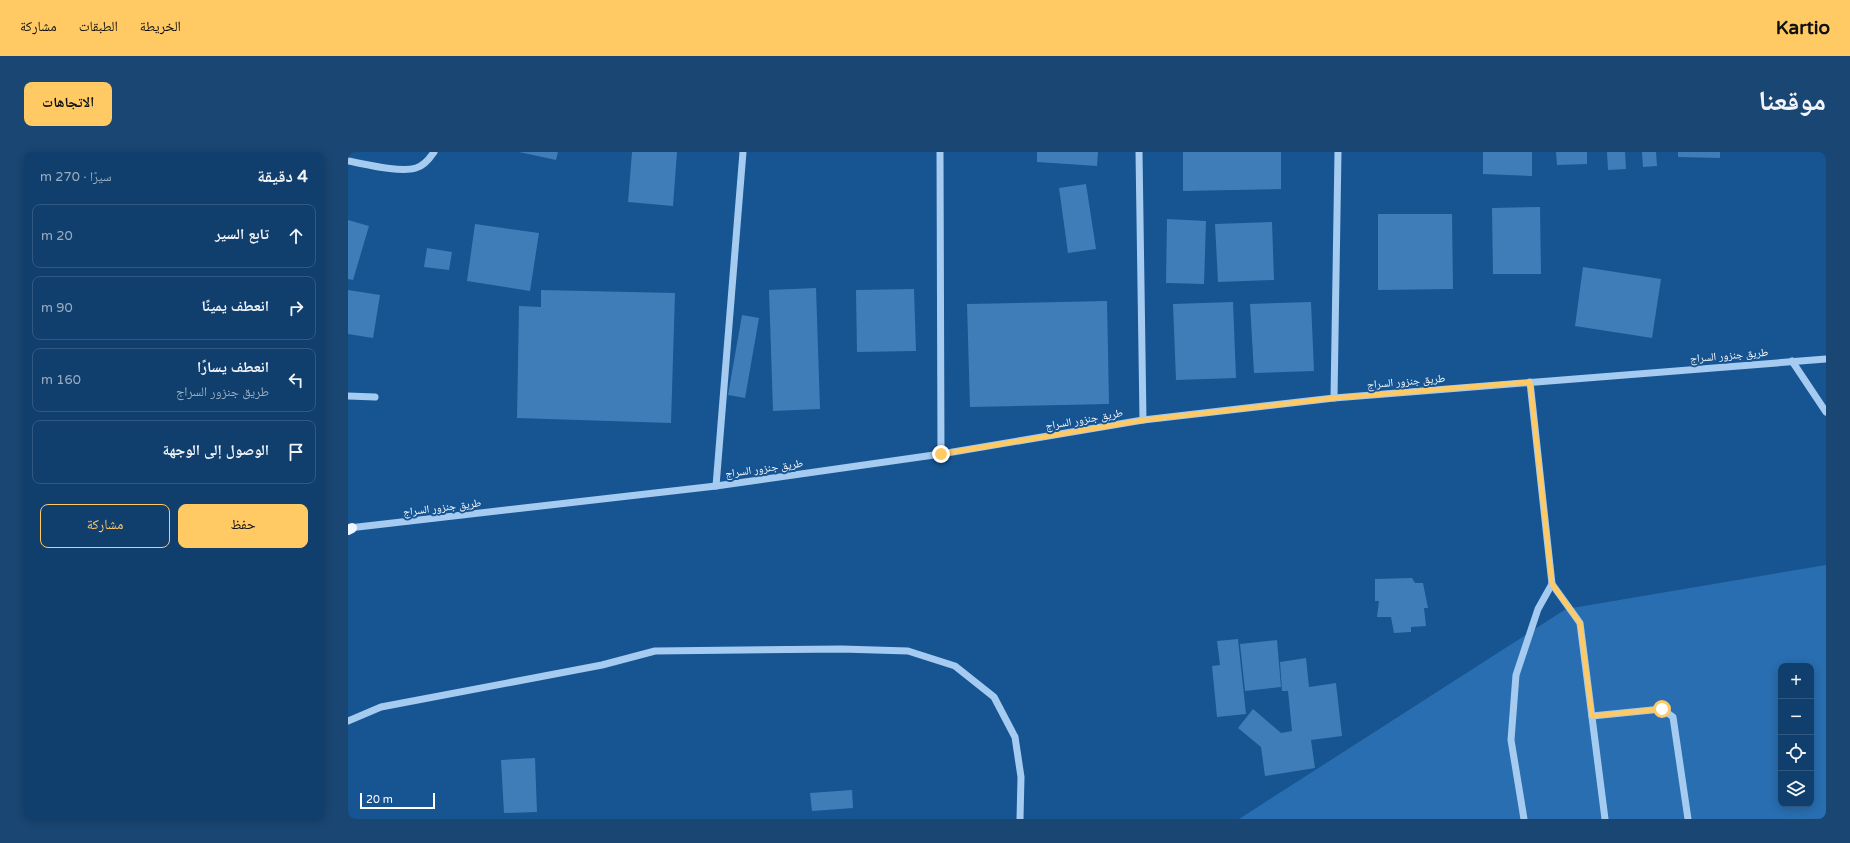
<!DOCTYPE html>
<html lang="ar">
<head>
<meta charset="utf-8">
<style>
  body { margin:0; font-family:"Varela Round","Noto Naskh Arabic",sans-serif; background:#194673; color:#f1f3f6; direction:rtl }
  .controls { position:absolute; right:12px; bottom:12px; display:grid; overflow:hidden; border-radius:8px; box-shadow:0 2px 10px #0003 }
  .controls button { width:36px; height:36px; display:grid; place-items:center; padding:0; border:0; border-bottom:1px solid #305881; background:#103f6e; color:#f1f3f6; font:20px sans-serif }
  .scale { position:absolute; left:12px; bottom:10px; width:75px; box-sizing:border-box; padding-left:4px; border:2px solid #fff; border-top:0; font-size:11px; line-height:14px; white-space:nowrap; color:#fff; -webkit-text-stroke:3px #165492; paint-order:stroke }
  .stop { position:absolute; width:12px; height:12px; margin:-9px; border:3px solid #ffc964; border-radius:50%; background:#fff }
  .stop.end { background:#ffc964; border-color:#fff; box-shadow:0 1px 4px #0008 }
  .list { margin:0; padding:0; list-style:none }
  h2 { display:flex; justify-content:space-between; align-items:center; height:52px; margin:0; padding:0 16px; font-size:17px }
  h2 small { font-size:13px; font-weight:400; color:#9cafc2 }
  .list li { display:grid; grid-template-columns:26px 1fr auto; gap:12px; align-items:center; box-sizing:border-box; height:64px; margin:0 8px 8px; padding:0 8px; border:1px solid #305881; border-radius:8px }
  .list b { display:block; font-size:15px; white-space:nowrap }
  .list p { margin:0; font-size:13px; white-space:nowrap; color:#9cafc2 }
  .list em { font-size:13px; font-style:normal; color:#9cafc2 }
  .actions { display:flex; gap:8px; padding:12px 16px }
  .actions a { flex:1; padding:9px 0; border:1px solid #ffc964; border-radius:8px; text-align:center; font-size:14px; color:#ffc964 }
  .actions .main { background:#ffc964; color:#111 }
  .icon { flex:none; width:22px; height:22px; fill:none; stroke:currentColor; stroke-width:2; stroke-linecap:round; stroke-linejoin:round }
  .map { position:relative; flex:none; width:1478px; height:667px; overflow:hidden; direction:ltr; border-radius:8px }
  header { display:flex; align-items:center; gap:24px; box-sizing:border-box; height:56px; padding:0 20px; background:#ffc964; color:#111 }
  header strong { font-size:19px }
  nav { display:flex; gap:22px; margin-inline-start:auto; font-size:14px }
  .intro { display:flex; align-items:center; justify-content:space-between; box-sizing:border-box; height:96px; padding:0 24px }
  h1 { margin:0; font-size:28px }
  .button { padding:10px 18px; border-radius:8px; background:#ffc964; color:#111; font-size:14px; font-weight:700 }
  main { display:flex; gap:24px; padding:0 24px }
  aside { flex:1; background:#103f6e; border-radius:8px; box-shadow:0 2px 10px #0003 }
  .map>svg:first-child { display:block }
</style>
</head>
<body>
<header>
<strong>Kartio</strong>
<nav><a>الخريطة</a><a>الطبقات</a><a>مشاركة</a></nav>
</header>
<div class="intro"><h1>موقعنا</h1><a class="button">الاتجاهات</a></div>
<main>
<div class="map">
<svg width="1478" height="667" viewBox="0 0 1478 667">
  <rect width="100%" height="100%" fill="#165492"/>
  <path fill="#296eb0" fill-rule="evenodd" d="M1478,413V667H891L1218,457ZM1433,514H1463V652H1433Z"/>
  <g fill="#3f7db9">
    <polygon points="171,0 210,0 208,8"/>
    <polygon points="284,0 329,0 325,54 280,50"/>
    <polygon points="689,0 750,0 749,14 689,10"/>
    <polygon points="835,0 933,0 933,37 835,39"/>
    <polygon points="1135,0 1184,0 1184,24 1135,22"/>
    <polygon points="1208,0 1239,0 1239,12 1209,13"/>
    <polygon points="1259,0 1277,0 1278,17 1260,18"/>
    <polygon points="1294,0 1308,0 1309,14 1295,15"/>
    <polygon points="1330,0 1372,0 1372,6 1330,5"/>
    <polygon points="738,32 748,97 720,101 711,36"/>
    <polygon points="1192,55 1193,122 1145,122 1144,56"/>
    <polygon points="1030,62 1104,62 1105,137 1030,138"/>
    <polygon points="819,67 858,69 856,132 818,131"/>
    <polygon points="0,68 21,74 5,128 0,127"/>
    <polygon points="924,70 926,128 870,130 867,72"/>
    <polygon points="127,72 191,81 182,139 119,129"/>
    <polygon points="79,96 104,100 101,118 76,115"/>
    <polygon points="1235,115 1313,127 1304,186 1227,174"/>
    <polygon points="468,136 472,257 425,259 421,138"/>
    <polygon points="566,137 568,199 509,200 508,138"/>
    <polygon points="0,138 32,143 25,186 0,182"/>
    <polygon points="193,138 327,141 323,271 169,266 171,154 193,155"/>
    <polygon points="759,149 761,252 622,255 619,152"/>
    <polygon points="885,150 888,226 828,228 825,152"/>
    <polygon points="963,150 966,219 906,221 902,152"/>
    <polygon points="394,163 411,166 397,246 380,243"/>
    <polygon points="1064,426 1067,431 1075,431 1080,456 1076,456 1078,474 1063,475 1063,480 1046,481 1043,465 1029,465 1031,449 1027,449 1027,427"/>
    <polygon points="890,487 898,562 869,565 864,514 872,513 869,489"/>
    <polygon points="929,488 933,535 897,539 892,492"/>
    <polygon points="958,506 961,535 988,531 994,584 963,588 967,616 917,624 913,595 890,576 905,557 933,581 944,579 940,539 934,539 932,510"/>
    <polygon points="187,606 189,660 156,661 153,608"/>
    <polygon points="504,638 505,656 464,659 462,641"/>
  </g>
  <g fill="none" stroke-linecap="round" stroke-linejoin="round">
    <g stroke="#a5cbf0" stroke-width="7">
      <polyline points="592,0 593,302"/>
      <polyline points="791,0 795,268"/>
      <path d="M0,9C17,12 52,21 68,16C75,14 82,6 86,0"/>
      <polyline points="1444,209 1478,260"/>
      <polyline points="0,244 27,245"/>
      <polyline points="986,246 990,0"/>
      <polyline points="368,334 395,0"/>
      <polyline points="1,376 368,334 593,302 795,268 986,246 1478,207"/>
      <polyline points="1204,432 1232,471 1257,667"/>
      <polyline points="1244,564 1314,557 1325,565 1340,667"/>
      <polyline points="0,569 33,555 254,513 307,499 494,497 560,499 607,514 646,545 667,585 673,625 672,667"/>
      <polyline points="1176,667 1163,588 1168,523 1190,457 1204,432 1182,230"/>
    </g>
    <polyline stroke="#eef6ff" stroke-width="10" points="0,378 4,376"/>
  </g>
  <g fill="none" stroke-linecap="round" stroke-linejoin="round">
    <polyline stroke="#ffc964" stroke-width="5" points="593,302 796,268 986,246 1182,230 1204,432 1232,471 1244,564 1314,557"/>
  </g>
  <g text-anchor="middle" stroke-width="4" stroke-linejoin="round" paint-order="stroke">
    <g font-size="11" fill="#fff" stroke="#165492">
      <text transform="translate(1381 203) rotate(-5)" y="4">طريق جنزور السراج</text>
      <text transform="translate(1058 229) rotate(-5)" y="4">طريق جنزور السراج</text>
      <text transform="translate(736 267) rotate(-10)" y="4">طريق جنزور السراج</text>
      <text transform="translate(416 316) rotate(-8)" y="4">طريق جنزور السراج</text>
      <text transform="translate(94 355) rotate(-7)" y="4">طريق جنزور السراج</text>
    </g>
  </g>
</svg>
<div class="controls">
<button>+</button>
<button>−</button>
<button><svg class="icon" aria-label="locate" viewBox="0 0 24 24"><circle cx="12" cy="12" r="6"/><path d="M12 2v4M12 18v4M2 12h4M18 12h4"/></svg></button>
<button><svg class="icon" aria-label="layers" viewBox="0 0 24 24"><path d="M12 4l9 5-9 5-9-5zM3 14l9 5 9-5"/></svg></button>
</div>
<div class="scale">20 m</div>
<div class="stop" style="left:1314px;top:557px"></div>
<div class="stop end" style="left:593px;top:302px"></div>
</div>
<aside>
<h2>4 دقيقة<small>سيرًا · 270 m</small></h2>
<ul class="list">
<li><svg class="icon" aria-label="ahead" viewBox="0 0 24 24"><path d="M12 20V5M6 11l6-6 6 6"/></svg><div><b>تابع السير</b></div><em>20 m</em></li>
<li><svg class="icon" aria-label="right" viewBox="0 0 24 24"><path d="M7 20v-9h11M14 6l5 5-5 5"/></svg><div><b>انعطف يمينًا</b></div><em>90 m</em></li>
<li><svg class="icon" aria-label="left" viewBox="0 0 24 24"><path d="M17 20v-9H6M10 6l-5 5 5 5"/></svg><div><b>انعطف يسارًا</b><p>طريق جنزور السراج</p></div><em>160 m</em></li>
<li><svg class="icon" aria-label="arrive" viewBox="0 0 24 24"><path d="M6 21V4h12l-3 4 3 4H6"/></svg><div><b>الوصول إلى الوجهة</b></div></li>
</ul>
<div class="actions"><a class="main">حفظ</a><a>مشاركة</a></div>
</aside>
</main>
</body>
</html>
